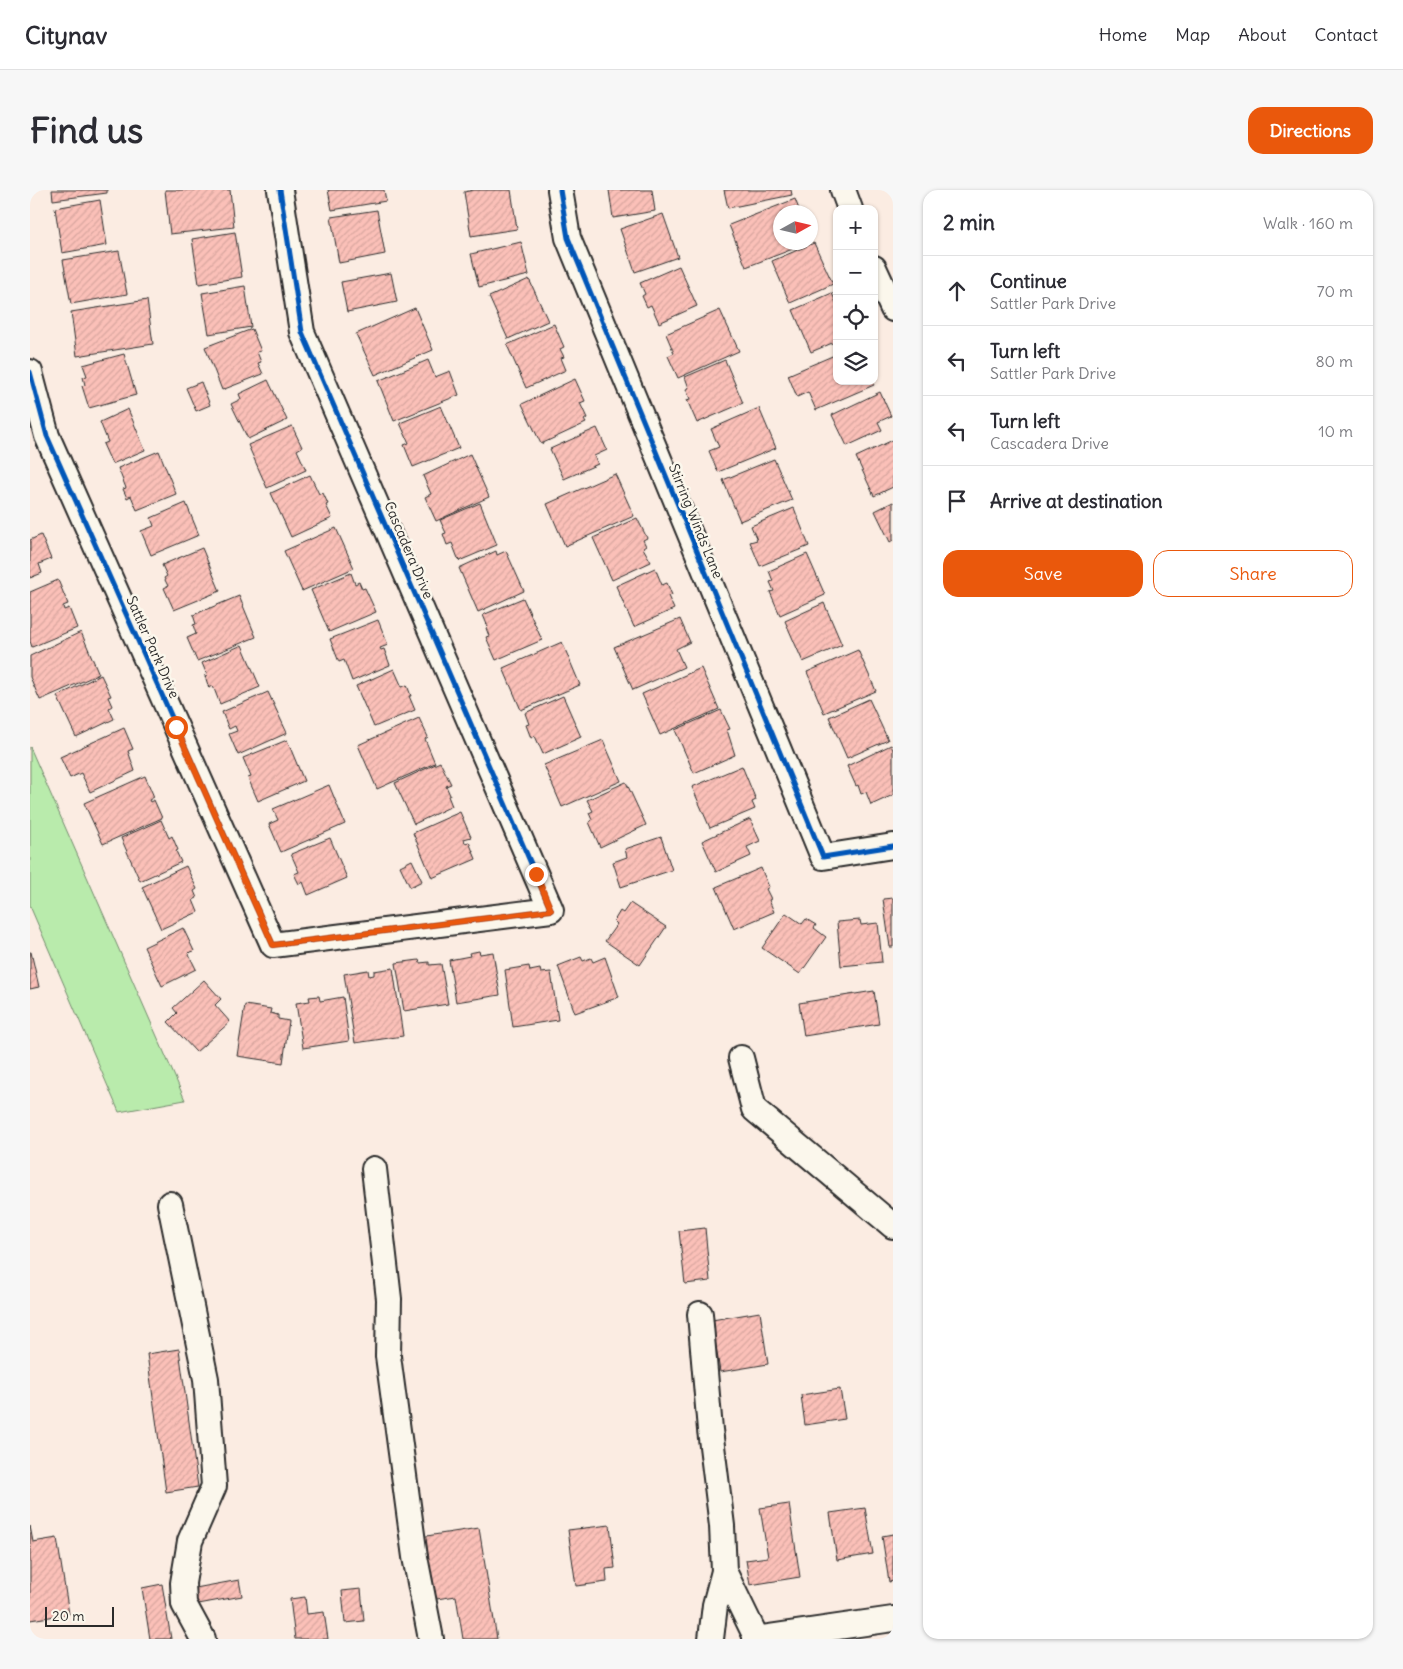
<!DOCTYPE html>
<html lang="en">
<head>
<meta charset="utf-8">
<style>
  body { margin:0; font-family:Delius,sans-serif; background:#f7f7f7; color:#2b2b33 }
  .controls { position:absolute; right:15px; top:15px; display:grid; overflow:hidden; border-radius:10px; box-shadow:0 1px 4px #0004 }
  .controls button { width:45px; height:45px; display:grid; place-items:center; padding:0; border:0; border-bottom:1px solid #e1e1e2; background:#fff; color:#2b2b33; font:25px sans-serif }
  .compass { position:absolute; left:743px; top:15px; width:45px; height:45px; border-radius:50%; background:#fff; box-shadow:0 1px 4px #0004; rotate:82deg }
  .scale { position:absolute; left:15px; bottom:12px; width:69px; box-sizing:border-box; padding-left:5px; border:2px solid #2b2b2b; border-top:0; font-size:14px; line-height:18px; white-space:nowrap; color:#2b2b2b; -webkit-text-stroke:4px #fbf7ec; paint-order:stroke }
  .stop { position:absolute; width:15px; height:15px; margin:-11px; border:4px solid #ea580c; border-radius:50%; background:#fff }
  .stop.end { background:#ea580c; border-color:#fff; box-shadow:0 1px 5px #0008 }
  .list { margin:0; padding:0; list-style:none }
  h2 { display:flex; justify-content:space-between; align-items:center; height:65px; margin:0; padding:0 20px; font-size:21px }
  h2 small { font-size:16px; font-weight:400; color:#7c7c81 }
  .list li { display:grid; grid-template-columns:32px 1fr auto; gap:15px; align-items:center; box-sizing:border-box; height:70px; padding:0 20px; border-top:1px solid #e1e1e2 }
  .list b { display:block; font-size:19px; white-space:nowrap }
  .list p { margin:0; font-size:16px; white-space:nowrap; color:#7c7c81 }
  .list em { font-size:16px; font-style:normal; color:#7c7c81 }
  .actions { display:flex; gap:10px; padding:15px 20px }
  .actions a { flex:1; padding:11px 0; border:1px solid #ea580c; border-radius:15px; text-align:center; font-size:18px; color:#ea580c }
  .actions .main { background:#ea580c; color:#fff }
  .icon { flex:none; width:28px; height:28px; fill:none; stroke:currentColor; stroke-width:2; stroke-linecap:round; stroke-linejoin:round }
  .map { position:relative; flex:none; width:863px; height:1449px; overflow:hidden; border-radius:15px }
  header { display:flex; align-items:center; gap:30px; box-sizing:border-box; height:70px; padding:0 25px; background:#fff; border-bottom:1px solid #e1e1e2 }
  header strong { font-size:24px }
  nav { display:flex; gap:28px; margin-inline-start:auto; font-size:18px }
  .intro { display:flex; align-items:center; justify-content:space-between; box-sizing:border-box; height:120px; padding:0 30px }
  h1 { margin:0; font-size:35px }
  .button { padding:12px 22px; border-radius:15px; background:#ea580c; color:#fff; font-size:18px; font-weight:700 }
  main { display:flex; gap:30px; padding:0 30px }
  aside { flex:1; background:#fff; border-radius:15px; box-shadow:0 1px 4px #0004 }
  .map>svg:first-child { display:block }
</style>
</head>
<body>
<header>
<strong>Citynav</strong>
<nav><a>Home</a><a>Map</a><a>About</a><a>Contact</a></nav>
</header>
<div class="intro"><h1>Find us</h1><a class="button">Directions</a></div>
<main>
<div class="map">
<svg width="863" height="1449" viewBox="0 0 863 1449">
  <defs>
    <pattern id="building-hatch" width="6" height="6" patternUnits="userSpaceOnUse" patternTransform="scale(1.25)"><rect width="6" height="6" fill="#fbc0b8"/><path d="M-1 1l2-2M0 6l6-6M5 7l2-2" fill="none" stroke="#d7a59e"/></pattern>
  </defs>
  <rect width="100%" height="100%" fill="#fbece2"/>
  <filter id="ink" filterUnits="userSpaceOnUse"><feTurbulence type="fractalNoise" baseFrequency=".02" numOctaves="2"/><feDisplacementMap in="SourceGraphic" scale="10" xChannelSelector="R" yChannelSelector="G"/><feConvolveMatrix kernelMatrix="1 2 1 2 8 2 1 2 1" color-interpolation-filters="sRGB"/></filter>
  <g filter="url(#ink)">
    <polygon fill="#b9ebac" stroke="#728b6c" points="0,557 155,910 89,922 0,716"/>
    <g fill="url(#building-hatch)" stroke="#2b2b2b">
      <polygon points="22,0 77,0 77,3 23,10"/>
      <polygon points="135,0 200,0 204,37 140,44"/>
      <polygon points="298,0 354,0 356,11 302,20"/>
      <polygon points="444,0 481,0 487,39 441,46 434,2"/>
      <polygon points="579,0 622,0 625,21 583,28"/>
      <polygon points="694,0 761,0 762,5 698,18"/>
      <polygon points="765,9 770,22 751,22 751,52 766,52 768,57 716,77 699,35"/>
      <polygon points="70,10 77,55 32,63 25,18"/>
      <polygon points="347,20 355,64 309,73 301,27"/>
      <polygon points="633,24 648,67 605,82 590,39"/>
      <polygon points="205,42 212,87 169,94 162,49"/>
      <polygon points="491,52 499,85 449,97 441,64"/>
      <polygon points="784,53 803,94 760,113 742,71"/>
      <polygon points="89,61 97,104 41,114 33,70"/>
      <polygon points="649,76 667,116 629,133 621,115 617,117 612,106 615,104 610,93"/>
      <polygon points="361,83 367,112 317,122 311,92"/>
      <polygon points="499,89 518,131 478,149 459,107"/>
      <polygon points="215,96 221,137 179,144 172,103"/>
      <polygon points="802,103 807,115 807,151 781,162 763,120"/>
      <polygon points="117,110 123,154 47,166 41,122"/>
      <polygon points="385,118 403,160 345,185 326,144"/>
      <polygon points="690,120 709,161 648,188 638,166 644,163 636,144"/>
      <polygon points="524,134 534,157 530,159 534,167 531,168 536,180 496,198 477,155"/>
      <polygon points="222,139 231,161 227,162 231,172 228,173 233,184 192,200 175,157"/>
      <polygon points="94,164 106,205 59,218 52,196 55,195 53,187 57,186 53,175"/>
      <polygon points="807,164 807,191 842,191 844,195 786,220 778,202 767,207 758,185"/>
      <polygon points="398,170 405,187 420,181 429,205 364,231 348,191"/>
      <polygon points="695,170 713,213 667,233 657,210 660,209 656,199 659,198 655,187"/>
      <polygon points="545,189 555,211 550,213 557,228 554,230 556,233 511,254 492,214"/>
      <polygon points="238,190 257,230 218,249 201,214 211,209 209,204"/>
      <polygon points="171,192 180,215 166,221 156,198"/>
      <polygon points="850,202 861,226 848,232 852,240 817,256 802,225"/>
      <polygon points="411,216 429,258 383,277 374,255 379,253 370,233"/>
      <polygon points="729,218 746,258 688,282 679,261 689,257 681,239"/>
      <polygon points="98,219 115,260 82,274 73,254 78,252 70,232"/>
      <polygon points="262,236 272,257 267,260 276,280 237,298 218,255"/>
      <polygon points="567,238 577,260 564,266 568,274 534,289 520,259"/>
      <polygon points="863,250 863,297 844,306 826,267"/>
      <polygon points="129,261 146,304 107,320 101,306 97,308 93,299 96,298 88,278"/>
      <polygon points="440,264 459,307 406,331 395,307 401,304 393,286"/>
      <polygon points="744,269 762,310 710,331 693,290"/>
      <polygon points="585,284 604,326 535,356 517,314"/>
      <polygon points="280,285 289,304 293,303 298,314 296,315 302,328 261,347 241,303"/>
      <polygon points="863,312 863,350 860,352 845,321"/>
      <polygon points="156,313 169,345 121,365 111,341 124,336 121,328"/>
      <polygon points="450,313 467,355 429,371 422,353 417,355 413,344 416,343 410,330"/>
      <polygon points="764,318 779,356 730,376 720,352 727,350 721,336"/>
      <polygon points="607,328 617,348 613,350 616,356 613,358 621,372 582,390 563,348"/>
      <polygon points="306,338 324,378 272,401 254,361"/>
      <polygon points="11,345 21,369 9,374 12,383 0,388 0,350"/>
      <polygon points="172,358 190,401 144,420 134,398 138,396 134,388 137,386 132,375"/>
      <polygon points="466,361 467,365 476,361 494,401 448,422 429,378"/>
      <polygon points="777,364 795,405 750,425 740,402 744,401 740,392 743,391 739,381"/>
      <polygon points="625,378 632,395 637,393 642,405 638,406 644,419 604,437 586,396"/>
      <polygon points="321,383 325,394 329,392 332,399 335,398 346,422 299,442 281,400"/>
      <polygon points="28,390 38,414 33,416 34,420 39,418 47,438 2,457 0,451 0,402"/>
      <polygon points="209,406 226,447 167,471 157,448 166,444 163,435 166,434 163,425"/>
      <polygon points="493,408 512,450 466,470 456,447 459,446 456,438 458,437 453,425"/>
      <polygon points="794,413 812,455 773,472 755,431"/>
      <polygon points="650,429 660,452 646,459 654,477 603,500 584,457"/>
      <polygon points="348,430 358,455 350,458 351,460 354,459 360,475 322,491 314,470 309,472 300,449"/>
      <polygon points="51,442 69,484 10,510 0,487 0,466"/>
      <polygon points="532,452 550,495 491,520 473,478"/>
      <polygon points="212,455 230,497 190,514 183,496 179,498 175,486 177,485 172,473"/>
      <polygon points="828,460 846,501 794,523 777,482"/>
      <polygon points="671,478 689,519 630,545 612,504"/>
      <polygon points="364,479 372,497 377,495 381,506 379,506 385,520 344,537 326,496"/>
      <polygon points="71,485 81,506 78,507 82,516 79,518 84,529 46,547 27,506"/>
      <polygon points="238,502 257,543 208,565 199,544 207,541 205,536 199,539 192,522"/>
      <polygon points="533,506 551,547 513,564 505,546 501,548 496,535 499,534 495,523"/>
      <polygon points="839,509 858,550 817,568 799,527"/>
      <polygon points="691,520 700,539 697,540 705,565 664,583 645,540"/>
      <polygon points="389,528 398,547 395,549 405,573 347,599 328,555"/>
      <polygon points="94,538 103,559 98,561 105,581 60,602 51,583 40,588 30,567"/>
      <polygon points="257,550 274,591 228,611 218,588 221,587 213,568"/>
      <polygon points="573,550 591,591 532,617 514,575"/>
      <polygon points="861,555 863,560 863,605 841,615 836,602 831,604 828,595 826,596 817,576"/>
      <polygon points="410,572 421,594 416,596 420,605 418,606 422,616 384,634 365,593"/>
      <polygon points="712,576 726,610 722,612 725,619 680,638 662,597"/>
      <polygon points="115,586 124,607 119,610 120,612 124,610 132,628 73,654 54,613"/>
      <polygon points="596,592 616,635 570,657 559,632 562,630 559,623 563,621 557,610"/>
      <polygon points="299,595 315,634 251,662 239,634 248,630 243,619"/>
      <polygon points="430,622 441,647 434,649 435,653 439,652 446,669 402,688 383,643"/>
      <polygon points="720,629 730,651 717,657 721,666 686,682 672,651"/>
      <polygon points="131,630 139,648 142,646 148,660 146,661 151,672 110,691 91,648"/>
      <polygon points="631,647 642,680 591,697 583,672 597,667 595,659"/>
      <polygon points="300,648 317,688 278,705 273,692 269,694 264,684 269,682 261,664"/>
      <polygon points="382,670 392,691 380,697 370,676"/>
      <polygon points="156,676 167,699 164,701 167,708 163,710 168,722 131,739 112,697"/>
      <polygon points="731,678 739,697 736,699 741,709 739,710 744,722 704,739 686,697"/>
      <polygon points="863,708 863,757 860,757 853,709"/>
      <polygon points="600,713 636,737 610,775 575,751 587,734 584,731 590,721 593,723"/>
      <polygon points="756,723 772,734 776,729 786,735 784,738 796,747 770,784 732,758"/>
      <polygon points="830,730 831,735 848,733 852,772 811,776 807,732"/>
      <polygon points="153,738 164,761 158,763 166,779 132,796 114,757"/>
      <polygon points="449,761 450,764 463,762 470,805 426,812 419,770 440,766 439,763"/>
      <polygon points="0,762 1,762 9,797 0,799"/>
      <polygon points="551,767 553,771 561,768 563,772 575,767 589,807 545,823 528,776"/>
      <polygon points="389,770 390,773 399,772 399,775 411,774 418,814 374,821 366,773"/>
      <polygon points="499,776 500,781 510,779 511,783 521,782 528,830 483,837 475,780"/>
      <polygon points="363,778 373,846 325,853 314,784 338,780 339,786 344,785 344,781"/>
      <polygon points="174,790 191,809 185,815 200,832 166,862 138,832 147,823 143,818"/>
      <polygon points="844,801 849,834 774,846 769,813"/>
      <polygon points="289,806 290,811 313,807 319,851 273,858 266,813 280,811 279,807"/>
      <polygon points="215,815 241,819 240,823 248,825 248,829 259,831 253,873 207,866"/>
      <polygon points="675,1038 680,1091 655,1094 649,1041"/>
      <polygon points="730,1122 738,1174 690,1182 682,1130"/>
      <polygon points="149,1159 168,1297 136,1302 117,1164"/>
      <polygon points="810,1199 815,1229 775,1235 771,1205"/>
      <polygon points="759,1314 770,1387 720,1395 716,1370 738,1367 730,1318"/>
      <polygon points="835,1318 843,1364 807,1370 800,1323"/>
      <polygon points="580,1335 585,1378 576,1379 577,1392 546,1396 538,1340"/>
      <polygon points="0,1336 3,1352 27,1348 39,1424 0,1430"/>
      <polygon points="449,1338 467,1449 433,1449 426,1406 400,1410 390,1347"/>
      <polygon points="863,1344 863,1391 859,1392 852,1346"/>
      <polygon points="209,1390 212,1406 163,1415 160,1399"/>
      <polygon points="132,1394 141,1449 120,1449 112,1398"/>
      <polygon points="331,1399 334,1431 315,1433 312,1401"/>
      <polygon points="275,1407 277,1424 294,1422 298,1449 265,1449 260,1409"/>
    </g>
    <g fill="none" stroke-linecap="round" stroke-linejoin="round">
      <g stroke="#2b2b2b" stroke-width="28">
        <g id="minor">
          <polyline points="530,0 538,48 793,667 863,656"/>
          <polyline points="813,0 820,19"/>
          <polyline points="844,78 863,119"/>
          <polyline points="0,182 17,246 243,755 521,720 272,142 250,0"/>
          <polyline points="711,868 724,919 863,1036"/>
          <polyline points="344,979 359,1109 358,1166 385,1367 401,1449"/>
          <polyline points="140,1014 176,1189 184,1296 160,1351 153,1393 154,1414 173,1449"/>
          <polyline points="670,1124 680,1240 692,1336 694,1381"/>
          <polyline points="681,1449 685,1415 694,1381 727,1449"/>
          <polyline points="725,1449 863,1429"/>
        </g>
      </g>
      <use href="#minor" stroke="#fbf7ec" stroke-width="24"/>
      <g stroke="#fbf7ec" stroke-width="8">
        <g id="cycleway">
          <polyline points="530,0 538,48 793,667 863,656"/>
          <polyline points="0,182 17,246 243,755 521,720 272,142 250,0"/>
        </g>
      </g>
      <use href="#cycleway" stroke="#0057b8" stroke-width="5"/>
    </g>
  </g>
  <g fill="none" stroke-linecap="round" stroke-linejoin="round" filter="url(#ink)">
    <polyline stroke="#ea580c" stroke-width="6" points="146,537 243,755 521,720 506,684"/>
  </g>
  <g text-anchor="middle" stroke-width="5" stroke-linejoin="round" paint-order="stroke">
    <g font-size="14" fill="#2b2b2b" stroke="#fbf7ec">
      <text transform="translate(666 331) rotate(68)" y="5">Stirring Winds Lane</text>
      <text transform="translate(379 360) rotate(67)" y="5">Cascadera Drive</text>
      <text transform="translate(123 457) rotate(66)" y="5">Sattler Park Drive</text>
    </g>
  </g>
</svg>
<div class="controls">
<button>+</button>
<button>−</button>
<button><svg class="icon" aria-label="locate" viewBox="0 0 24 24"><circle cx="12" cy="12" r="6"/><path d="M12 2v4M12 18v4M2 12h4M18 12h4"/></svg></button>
<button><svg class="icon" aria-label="layers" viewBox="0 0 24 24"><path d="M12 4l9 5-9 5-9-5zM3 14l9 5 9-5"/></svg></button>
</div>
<svg class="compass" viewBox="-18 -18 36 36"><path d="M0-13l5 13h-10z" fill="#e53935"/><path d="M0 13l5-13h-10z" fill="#7c7c81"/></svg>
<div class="scale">20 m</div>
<div class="stop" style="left:146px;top:537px"></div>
<div class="stop end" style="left:506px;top:684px"></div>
</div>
<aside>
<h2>2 min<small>Walk · 160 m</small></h2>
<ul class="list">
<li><svg class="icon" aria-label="ahead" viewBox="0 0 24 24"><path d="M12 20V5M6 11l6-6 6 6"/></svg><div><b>Continue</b><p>Sattler Park Drive</p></div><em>70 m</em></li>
<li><svg class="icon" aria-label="left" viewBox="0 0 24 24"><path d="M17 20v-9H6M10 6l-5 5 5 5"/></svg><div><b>Turn left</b><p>Sattler Park Drive</p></div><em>80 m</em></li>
<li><svg class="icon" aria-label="left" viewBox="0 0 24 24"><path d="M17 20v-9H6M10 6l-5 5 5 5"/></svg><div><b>Turn left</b><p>Cascadera Drive</p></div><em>10 m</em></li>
<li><svg class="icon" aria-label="arrive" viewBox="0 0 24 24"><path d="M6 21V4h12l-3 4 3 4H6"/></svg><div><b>Arrive at destination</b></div></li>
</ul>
<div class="actions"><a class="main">Save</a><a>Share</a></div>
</aside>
</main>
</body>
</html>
